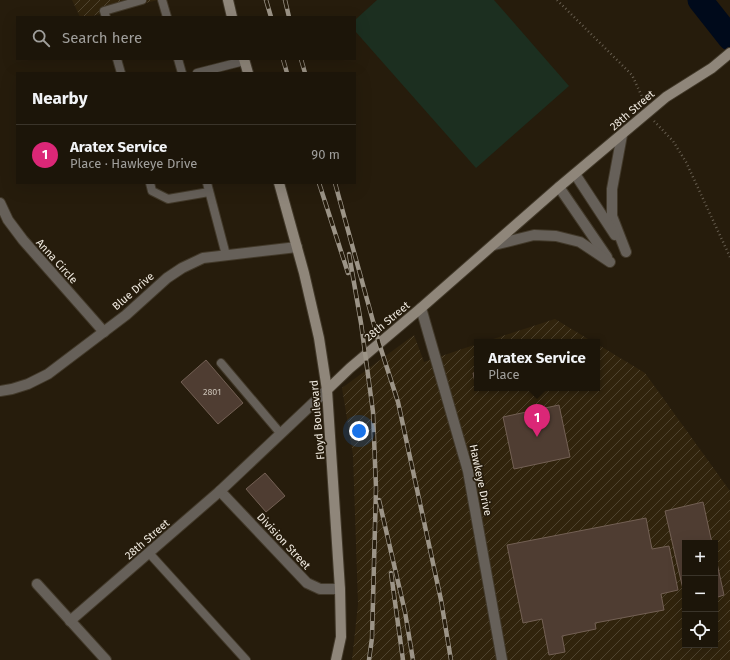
<!DOCTYPE html>
<html lang="en">
<head>
<meta charset="utf-8">
<style>
  body { margin:0; font-family:"Fira Sans",sans-serif; background:#292217; color:#f1f3f6 }
  .controls { position:absolute; right:12px; bottom:12px; display:grid; overflow:hidden; border-radius:0px; box-shadow:0 4px 16px #0002 }
  .controls button { width:36px; height:36px; display:grid; place-items:center; padding:0; border:0; border-bottom:1px solid #3a342a; background:#1c1509; color:#f1f3f6; font:20px sans-serif }
  .you { position:absolute; left:359px; top:431px; width:14px; height:14px; margin:-10px; border:3px solid #fff; border-radius:50%; background:#1a73e8; box-shadow:0 0 0 6px #1a73e833 }
  .badge { display:grid; place-items:center; width:26px; height:26px; border-radius:50%; background:#db2777; color:#fff; font-size:13px; font-weight:700 }
  .pin { position:absolute; translate:-50% -33px; filter:drop-shadow(0 1px 2px #0008) }
  .pin::after { content:''; position:absolute; top:21px; width:14px; height:12px; background:inherit; clip-path:polygon(0 0,100% 0,50% 100%) }
  .popup { position:absolute; left:474px; top:339px; width:126px; height:52px; box-sizing:border-box; display:grid; place-content:center; border-radius:0px; background:#1c1509; filter:drop-shadow(0 1px 3px #0005); font-size:13px; white-space:nowrap; color:#a09f9c }
  .popup b { font-size:15px; color:#f1f3f6 }
  .popup::after { content:''; position:absolute; left:50%; top:100%; margin-left:-8px; border:8px solid transparent; border-top-color:#1c1509 }
  .list { margin:0; padding:0; list-style:none }
  h2 { display:flex; justify-content:space-between; align-items:center; height:52px; margin:0; padding:0 16px; font-size:17px }
  h2 small { font-size:13px; font-weight:400; color:#a09f9c }
  .list li { display:grid; grid-template-columns:26px 1fr auto; gap:12px; align-items:center; box-sizing:border-box; height:60px; padding:0 16px; border-top:1px solid #3a342a }
  .list b { display:block; font-size:15px; white-space:nowrap }
  .list p { margin:0; font-size:13px; white-space:nowrap; color:#a09f9c }
  .list em { font-size:13px; font-style:normal; color:#a09f9c }
  .icon { flex:none; width:22px; height:22px; fill:none; stroke:currentColor; stroke-width:2; stroke-linecap:round; stroke-linejoin:round }
  .map { position:relative; flex:none; width:730px; height:660px; overflow:hidden }
  .search { position:absolute; background:#1c1509; box-shadow:0 4px 16px #0002; left:16px; top:16px; width:340px; height:44px; display:flex; align-items:center; gap:10px; box-sizing:border-box; padding:0 14px; border-radius:0px; color:#a09f9c; font-size:15px }
  .panel { position:absolute; background:#1c1509; box-shadow:0 4px 16px #0002; left:16px; top:72px; width:340px; height:112px; border-radius:0px }
  .map>svg:first-child { display:block }
</style>
</head>
<body>
<div class="map">
<svg width="730" height="660" viewBox="0 0 730 660">
  <defs>
    <pattern id="industrial-furrows" width="10" height="10" patternUnits="userSpaceOnUse"><rect width="10" height="10" fill="#31240d"/><path d="M-1 1l2-2M0 10L10 0M9 11l2-2" fill="none" stroke="#4f4430"/></pattern>
  </defs>
  <rect width="100%" height="100%" fill="#261c0c"/>
  <g fill="url(#industrial-furrows)" fill-rule="evenodd">
    <polygon points="72,0 158,0 88,17 80,17"/>
    <polygon points="555,319 593,342 484,342"/>
    <path d="M414,335L424,362L477,344V388H597V344L645,373L730,491V660H352L358,604L353,455L342,388ZM685,543H715V645H685Z"/>
  </g>
  <polygon fill="#1c2f20" points="377,0 494,0 569,86 476,168 355,31 355,20"/>
  <g fill="none" stroke-linecap="round" stroke-linejoin="round">
    <polyline stroke="#000a1b" stroke-width="25" points="700,0 730,38"/>
  </g>
  <g fill="#4f3d32" stroke="#736054">
    <polygon points="206,360 243,403 218,424 181,382"/>
    <polygon points="477,372 477,387 476,387 473,373"/>
    <polygon points="559,405 570,457 514,469 503,417"/>
    <polygon points="265,473 285,496 266,512 246,489"/>
    <polygon points="703,502 712,543 685,543 685,598 665,511"/>
    <polygon points="646,518 652,549 669,546 678,590 661,594 664,610 595,623 596,629 562,636 565,652 549,655 542,619 523,623 507,545"/>
    <polygon points="715,554 724,595 715,598"/>
  </g>
  <g fill="none" stroke-linecap="round" stroke-linejoin="round">
    <g stroke="#42392a" stroke-width="10">
      <g id="lane">
        <polyline points="162,0 167,17"/>
        <polyline points="106,17 104,11 142,0"/>
        <polyline points="117,59 121,73"/>
        <polyline points="178,59 182,73"/>
        <polyline points="197,73 244,61"/>
        <polyline points="150,183 152,191 168,199 209,192"/>
        <polyline points="207,183 226,255"/>
        <polyline points="221,363 281,434"/>
        <polyline points="149,553 246,660"/>
      </g>
    </g>
    <g stroke="#42392a" stroke-width="12">
      <g id="street">
        <polyline points="622,135 612,189 612,216 626,252"/>
        <polyline points="575,174 615,235"/>
        <polyline points="559,187 607,257"/>
        <polyline points="0,203 8,220 23,240 104,332"/>
        <polyline points="494,245 534,235 556,236 580,242 610,262"/>
        <polyline points="421,308 468,471 502,660"/>
        <polyline points="0,391 12,389 28,384 48,374 126,315 167,278 182,268 203,258 297,247"/>
        <polyline points="220,491 307,583 320,589 340,589"/>
        <polyline points="37,584 106,660"/>
        <polyline points="70,621 220,491 327,390"/>
      </g>
    </g>
    <g stroke="#42392a" stroke-width="12">
      <g id="secondary">
        <polyline points="228,0 232,17"/>
        <polyline points="244,59 248,73"/>
        <polyline points="279,183 304,273 319,338 327,390 340,589 341,637 336,660"/>
        <polyline points="327,390 350,368 421,308 559,187 666,97 712,68 730,53"/>
      </g>
    </g>
    <g stroke="#675e50" stroke-width="2.5" stroke-dasharray="1 3" stroke-linecap="butt">
      <polyline points="557,0 632,75 644,101"/>
      <polyline points="654,121 673,141 686,162 730,257"/>
    </g>
    <use href="#lane" stroke="#666059" stroke-width="8"/>
    <use href="#street" stroke="#666059" stroke-width="10"/>
    <use href="#secondary" stroke="#8f867a" stroke-width="10"/>
    <g stroke="#9c9487" stroke-width="4.5">
      <g id="rail">
        <polyline points="266,0 271,17"/>
        <polyline points="285,0 289,17"/>
        <polyline points="283,59 287,73"/>
        <polyline points="301,59 305,73"/>
        <polyline points="319,183 348,273"/>
        <polyline points="335,183 379,343 398,402 441,600 451,660"/>
        <polyline points="349,254 361,323 373,412 376,488 372,638 369,660"/>
        <polyline points="379,500 405,612 413,660"/>
        <polyline points="391,573 403,660"/>
      </g>
    </g>
    <use href="#rail" stroke="#261c0c" stroke-width="3" stroke-dasharray="9" stroke-linecap="butt"/>
  </g>
  <g text-anchor="middle" stroke-width="3.5" stroke-linejoin="round" paint-order="stroke">
    <g font-size="9" fill="#c8bfb4">
      <text x="212" y="395">2801</text>
    </g>
    <g font-size="11" fill="#f0eae0" stroke="#261c0c">
      <text transform="translate(632 110) rotate(-41)" y="4">28th Street</text>
      <text transform="translate(57 261) rotate(48)" y="4">Anna Circle</text>
      <text transform="translate(133 291) rotate(-41)" y="4">Blue Drive</text>
      <text transform="translate(387 321) rotate(-40)" y="4">28th Street</text>
      <text transform="translate(317 420) rotate(-95)" y="4">Floyd Boulevard</text>
      <text transform="translate(481 480) rotate(78)" y="4">Hawkeye Drive</text>
      <text transform="translate(147 539) rotate(-41)" y="4">28th Street</text>
      <text transform="translate(284 541) rotate(47)" y="4">Division Street</text>
    </g>
  </g>
</svg>
<div class="controls">
<button>+</button>
<button>−</button>
<button><svg class="icon" aria-label="locate" viewBox="0 0 24 24"><circle cx="12" cy="12" r="6"/><path d="M12 2v4M12 18v4M2 12h4M18 12h4"/></svg></button>
</div>
<div class="you"></div>
<div class="pin badge" style="left:537px;top:437px">1</div>
<div class="popup"><b>Aratex Service</b>Place</div>
<div class="search"><svg class="icon" aria-label="search" viewBox="0 0 24 24"><circle cx="10" cy="10" r="6"/><path d="M15 15l6 6"/></svg>Search here</div>
<section class="panel">
<h2>Nearby<small></small></h2>
<ul class="list">
<li><span class="badge">1</span><div><b>Aratex Service</b><p>Place · Hawkeye Drive</p></div><em>90 m</em></li>
</ul>
</section>
</div>
</body>
</html>
